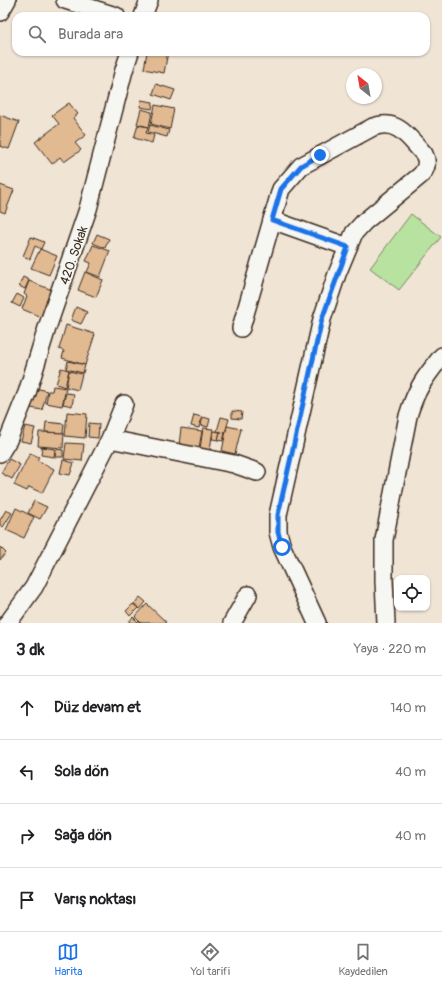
<!DOCTYPE html>
<html lang="tr">
<head>
<meta charset="utf-8">
<style>
  body { margin:0; font-family:Pangolin,sans-serif; background:#f6f6f6; color:#202124 }
  .controls { position:absolute; right:12px; bottom:12px; display:grid; overflow:hidden; border-radius:8px; box-shadow:0 1px 3px #0004 }
  .controls button { width:36px; height:36px; display:grid; place-items:center; padding:0; border:0; border-bottom:1px solid #e0e0e0; background:#fff; color:#202124; font:20px sans-serif }
  .compass { position:absolute; left:346px; top:68px; width:36px; height:36px; border-radius:50%; background:#fff; box-shadow:0 1px 3px #0004; rotate:329deg }
  .stop { position:absolute; width:12px; height:12px; margin:-9px; border:3px solid #1a73e8; border-radius:50%; background:#fff }
  .stop.end { background:#1a73e8; border-color:#fff; box-shadow:0 1px 4px #0008 }
  .list { margin:0; padding:0; list-style:none }
  h2 { display:flex; justify-content:space-between; align-items:center; height:52px; margin:0; padding:0 16px; font-size:17px }
  h2 small { font-size:13px; font-weight:400; color:#757577 }
  .list li { display:grid; grid-template-columns:26px 1fr auto; gap:12px; align-items:center; box-sizing:border-box; height:64px; padding:0 16px; border-top:1px solid #e0e0e0 }
  .list b { display:block; font-size:15px; white-space:nowrap }
  .list em { font-size:13px; font-style:normal; color:#757577 }
  .icon { flex:none; width:22px; height:22px; fill:none; stroke:currentColor; stroke-width:2; stroke-linecap:round; stroke-linejoin:round }
  .map { position:relative; flex:none; width:442px; height:623px; overflow:hidden }
  .search { position:absolute; background:#fff; box-shadow:0 1px 3px #0004; left:12px; right:12px; top:12px; height:44px; display:flex; align-items:center; gap:10px; box-sizing:border-box; padding:0 14px; border-radius:12px; color:#757577; font-size:15px }
  .sheet { height:308px; background:#fff }
  nav { display:flex; justify-content:space-around; align-items:center; box-sizing:border-box; height:56px; border-top:1px solid #e0e0e0; background:#fff; font-size:11px; color:#757577 }
  nav a { display:grid; justify-items:center; gap:2px }
  nav .on { color:#1a73e8 }
  .map>svg:first-child { display:block }
</style>
</head>
<body>
<div class="map">
<svg width="442" height="623" viewBox="0 0 442 623">
  <rect width="100%" height="100%" fill="#f0e4d5"/>
  <filter id="ink" filterUnits="userSpaceOnUse"><feTurbulence type="fractalNoise" baseFrequency=".025" numOctaves="2"/><feDisplacementMap in="SourceGraphic" scale="8" xChannelSelector="R" yChannelSelector="G"/><feConvolveMatrix kernelMatrix="1 2 1 2 8 2 1 2 1" color-interpolation-filters="sRGB"/></filter>
  <g filter="url(#ink)">
    <polygon fill="#b7e29f" stroke="#79865e" points="411,214 441,237 399,290 370,268"/>
    <g fill="#e1ba92" stroke="#3b2a1e">
      <polygon points="147,52 168,52 164,73 144,69"/>
      <polygon points="156,84 175,90 171,100 153,94"/>
      <polygon points="141,100 153,102 152,109 140,107"/>
      <polygon points="69,103 78,114 73,118 86,135 75,143 81,150 64,162 60,157 52,164 35,142 59,124 52,115"/>
      <polygon points="155,105 174,109 170,129 151,124"/>
      <polygon points="141,109 152,112 149,127 137,124"/>
      <polygon points="0,115 19,122 9,149 0,146"/>
      <polygon points="138,125 148,127 146,133 154,135 152,143 134,138"/>
      <polygon points="150,125 169,130 167,137 148,132"/>
      <polygon points="0,185 14,190 5,213 0,211"/>
      <polygon points="97,234 109,239 105,248 93,243"/>
      <polygon points="31,237 44,242 41,249 35,246 30,259 23,256"/>
      <polygon points="93,245 110,251 100,277 87,272 91,263 86,261"/>
      <polygon points="40,249 57,256 49,275 31,268"/>
      <polygon points="85,272 103,280 96,297 78,290"/>
      <polygon points="23,277 29,280 25,289 19,286"/>
      <polygon points="29,281 52,290 41,317 22,309 27,296 24,294"/>
      <polygon points="17,294 24,298 20,307 12,303"/>
      <polygon points="76,307 87,312 81,324 71,320"/>
      <polygon points="66,325 95,334 85,365 62,358 64,351 59,349"/>
      <polygon points="68,361 85,365 83,373 66,369"/>
      <polygon points="61,368 69,370 65,387 56,384"/>
      <polygon points="69,371 82,374 78,390 66,387"/>
      <polygon points="53,386 66,388 62,406 46,403 48,391 52,391"/>
      <polygon points="36,388 47,391 42,410 31,408"/>
      <polygon points="66,393 74,394 72,406 63,404"/>
      <polygon points="232,411 242,412 241,419 232,418"/>
      <polygon points="67,412 87,414 85,438 65,436"/>
      <polygon points="194,415 202,417 199,428 191,426"/>
      <polygon points="203,417 210,419 208,427 201,425"/>
      <polygon points="221,417 229,419 225,433 217,431"/>
      <polygon points="46,422 64,424 63,433 45,432"/>
      <polygon points="89,423 99,424 98,438 88,437"/>
      <polygon points="25,426 35,428 31,443 21,441"/>
      <polygon points="227,426 241,429 235,454 222,451"/>
      <polygon points="181,428 202,431 199,448 179,445"/>
      <polygon points="203,428 213,429 210,450 200,449"/>
      <polygon points="214,431 220,432 218,440 212,439"/>
      <polygon points="39,432 64,433 63,448 38,446"/>
      <polygon points="220,432 225,433 223,441 218,440"/>
      <polygon points="66,443 84,444 82,461 64,459"/>
      <polygon points="42,447 55,449 54,457 41,455"/>
      <polygon points="56,449 63,450 63,457 55,457"/>
      <polygon points="30,453 39,457 37,460 54,469 42,493 29,487 27,491 14,485"/>
      <polygon points="9,459 20,465 12,479 1,473"/>
      <polygon points="63,460 74,463 70,475 60,473"/>
      <polygon points="34,501 47,507 40,519 28,513"/>
      <polygon points="16,508 34,517 24,538 6,530"/>
      <polygon points="6,510 12,513 3,527 0,525 0,520"/>
      <polygon points="0,547 6,553 0,560"/>
      <polygon points="140,597 146,602 140,609 134,604"/>
      <polygon points="133,604 138,608 130,616 126,611"/>
      <polygon points="147,604 166,622 164,623 141,623 135,617"/>
      <polygon points="133,617 139,623 128,623"/>
    </g>
    <g fill="none" stroke-linecap="round" stroke-linejoin="round">
      <g stroke="#3b2a1e" stroke-width="20">
        <g id="street">
          <polyline points="65,0 116,16"/>
          <polyline points="0,12 7,0"/>
          <polyline points="143,16 149,0"/>
          <polyline points="272,220 348,247"/>
          <path d="M241,328L281,189L301,166L373,127C398,118 409,138 424,154C428,162 427,168 421,175L364,222L354,233L337,274L322,319L278,515V532L282,547L317,623"/>
          <polyline points="110,439 234,464 257,472"/>
          <polyline points="0,453 8,440 27,393 47,328 88,209 124,70 130,52"/>
          <polyline points="8,623 34,587 110,439 124,404"/>
          <polyline points="232,623 248,595"/>
          <path d="M386,623L384,581V540L408,416C416,389 425,377 442,356"/>
        </g>
      </g>
      <use href="#street" stroke="#f6f6f2" stroke-width="17"/>
    </g>
  </g>
  <g fill="none" stroke-linecap="round" stroke-linejoin="round" filter="url(#ink)">
    <polyline stroke="#1a73e8" stroke-width="5" points="282,547 278,532 278,515 322,319 348,247 272,220 281,189 301,166 320,155"/>
  </g>
  <g text-anchor="middle" stroke-width="3.5" stroke-linejoin="round" paint-order="stroke">
    <g font-size="13" fill="#3b2a1e" stroke="#f6f6f2">
      <text transform="translate(73 255) rotate(-71)" y="5">420. Sokak</text>
    </g>
  </g>
</svg>
<div class="controls">
<button><svg class="icon" aria-label="locate" viewBox="0 0 24 24"><circle cx="12" cy="12" r="6"/><path d="M12 2v4M12 18v4M2 12h4M18 12h4"/></svg></button>
</div>
<svg class="compass" viewBox="-18 -18 36 36"><path d="M0-13l5 13h-10z" fill="#e53935"/><path d="M0 13l5-13h-10z" fill="#757577"/></svg>
<div class="stop" style="left:282px;top:547px"></div>
<div class="stop end" style="left:320px;top:155px"></div>
<div class="search"><svg class="icon" aria-label="search" viewBox="0 0 24 24"><circle cx="10" cy="10" r="6"/><path d="M15 15l6 6"/></svg>Burada ara</div>
</div>
<section class="sheet">
<h2>3 dk<small>Yaya · 220 m</small></h2>
<ul class="list">
<li><svg class="icon" aria-label="ahead" viewBox="0 0 24 24"><path d="M12 20V5M6 11l6-6 6 6"/></svg><div><b>Düz devam et</b></div><em>140 m</em></li>
<li><svg class="icon" aria-label="left" viewBox="0 0 24 24"><path d="M17 20v-9H6M10 6l-5 5 5 5"/></svg><div><b>Sola dön</b></div><em>40 m</em></li>
<li><svg class="icon" aria-label="right" viewBox="0 0 24 24"><path d="M7 20v-9h11M14 6l5 5-5 5"/></svg><div><b>Sağa dön</b></div><em>40 m</em></li>
<li><svg class="icon" aria-label="arrive" viewBox="0 0 24 24"><path d="M6 21V4h12l-3 4 3 4H6"/></svg><div><b>Varış noktası</b></div></li>
</ul>
</section>
<nav>
<a class="on"><svg class="icon" aria-label="map" viewBox="0 0 24 24"><path d="M3 6l6-2 6 2 6-2v14l-6 2-6-2-6 2zM9 4v14M15 6v14"/></svg>Harita</a>
<a><svg class="icon" aria-label="directions" viewBox="0 0 24 24"><path d="M12 3l9 9-9 9-9-9zM9 14v-3h6M13 9l2 2-2 2"/></svg>Yol tarifi</a>
<a><svg class="icon" aria-label="saved" viewBox="0 0 24 24"><path d="M7 4h10v16l-5-4-5 4z"/></svg>Kaydedilen</a>
</nav>
</body>
</html>
